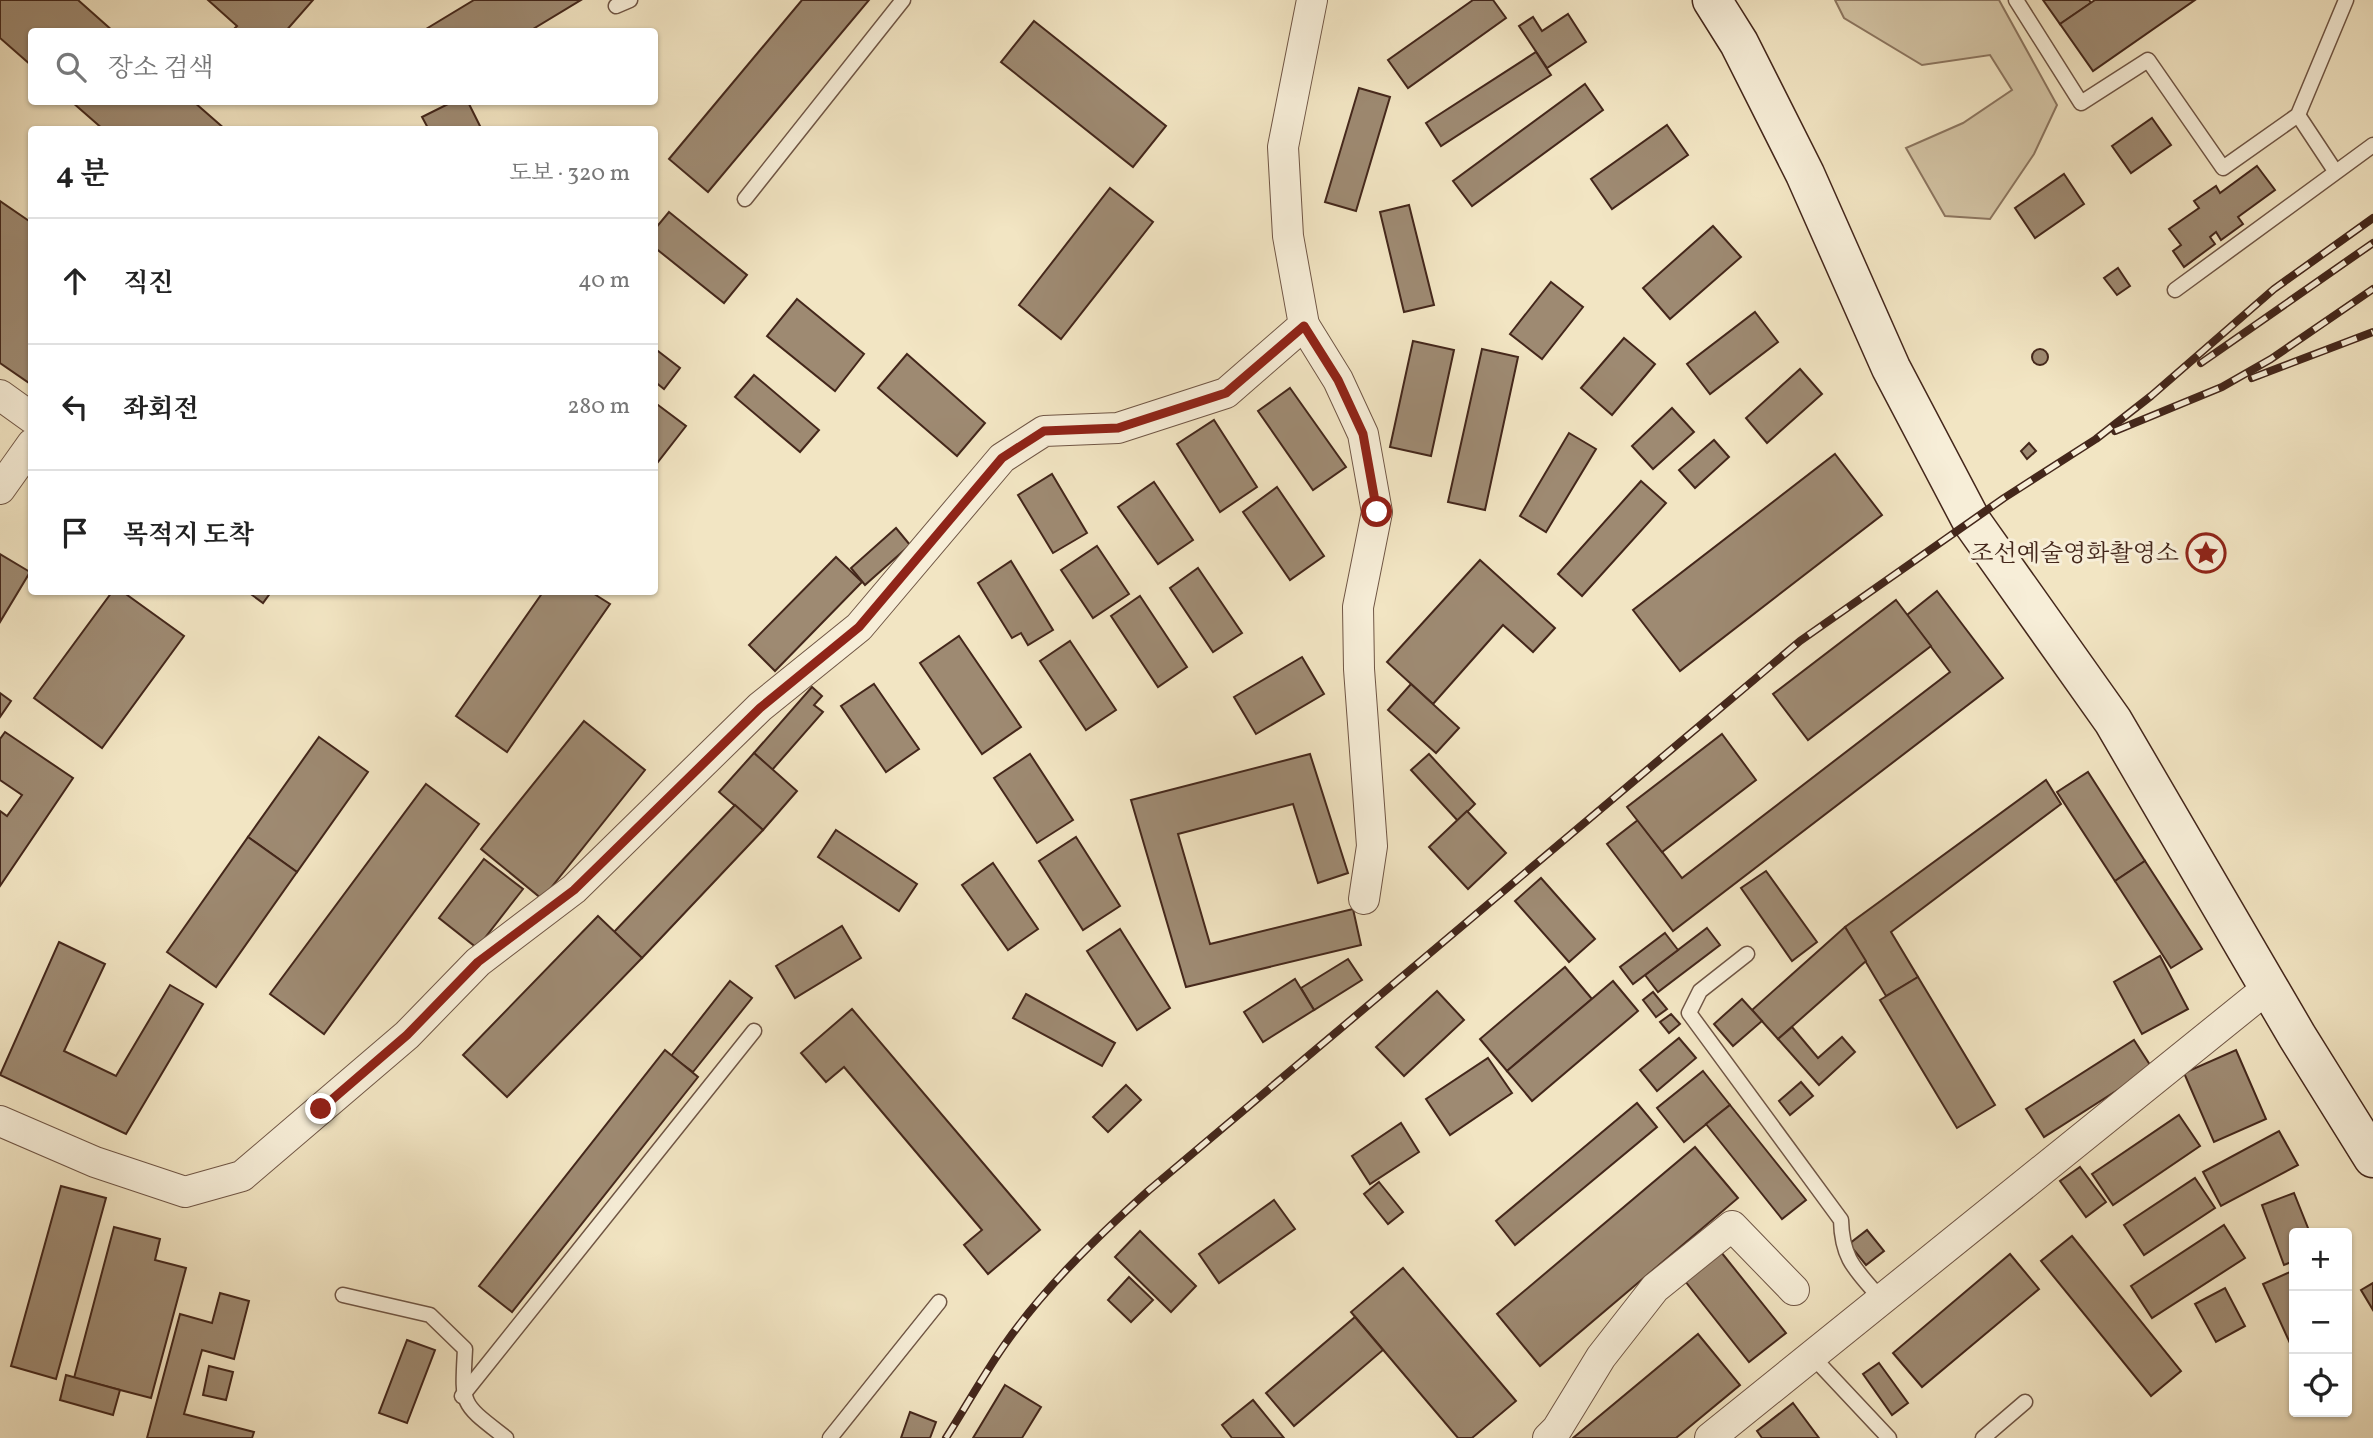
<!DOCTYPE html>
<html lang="ko">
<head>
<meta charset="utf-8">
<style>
  body { margin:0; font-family:Vollkorn,"Noto Serif KR",serif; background:#f6f6f6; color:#222 }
  .controls { position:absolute; right:21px; bottom:21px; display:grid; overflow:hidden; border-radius:7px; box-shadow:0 2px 5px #0004 }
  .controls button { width:63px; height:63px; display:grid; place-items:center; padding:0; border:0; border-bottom:2px solid #e0e0e0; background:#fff; color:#222; font:35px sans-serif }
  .stop { position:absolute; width:21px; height:21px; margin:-16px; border:5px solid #8f2418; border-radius:50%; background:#fff }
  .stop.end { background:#8f2418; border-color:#fff; box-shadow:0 2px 7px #0008 }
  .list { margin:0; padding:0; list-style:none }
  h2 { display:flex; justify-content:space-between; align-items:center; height:91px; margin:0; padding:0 28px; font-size:30px }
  h2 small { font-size:23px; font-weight:400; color:#767676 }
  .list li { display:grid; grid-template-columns:46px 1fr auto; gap:21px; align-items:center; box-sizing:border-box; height:126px; padding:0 28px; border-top:2px solid #e0e0e0 }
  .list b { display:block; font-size:26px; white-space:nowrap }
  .list em { font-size:23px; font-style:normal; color:#767676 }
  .icon { flex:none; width:38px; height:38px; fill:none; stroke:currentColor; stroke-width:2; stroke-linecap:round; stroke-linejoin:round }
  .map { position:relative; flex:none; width:2373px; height:1438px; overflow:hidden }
  .search { position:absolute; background:#fff; box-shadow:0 2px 5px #0004; left:28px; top:28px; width:630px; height:77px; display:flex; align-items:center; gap:18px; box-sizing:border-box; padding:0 24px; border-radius:7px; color:#767676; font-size:26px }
  .panel { position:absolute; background:#fff; box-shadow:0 2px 5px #0004; left:28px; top:126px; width:630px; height:469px; border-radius:7px }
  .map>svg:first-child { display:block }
</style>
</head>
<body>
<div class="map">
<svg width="2373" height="1438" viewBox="0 0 2373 1438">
  <rect width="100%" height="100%" fill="#f2e5c3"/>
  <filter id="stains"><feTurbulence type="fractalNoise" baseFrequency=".00286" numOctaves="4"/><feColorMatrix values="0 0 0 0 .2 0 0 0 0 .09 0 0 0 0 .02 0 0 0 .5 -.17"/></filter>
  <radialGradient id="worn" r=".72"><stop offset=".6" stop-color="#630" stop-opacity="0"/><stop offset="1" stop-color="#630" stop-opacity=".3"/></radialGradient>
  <polygon fill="#d4c5a6" stroke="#8c7660" stroke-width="2" points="1835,0 1999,0 2057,105 2034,154 1990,219 1945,216 1906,148 1963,123 2012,90 1990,55 1922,65 1844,18"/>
  <g fill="#9e8a72" stroke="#44271b" stroke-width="2">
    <polygon points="0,0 78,0 114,32 32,32 32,66 0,38"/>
    <polygon points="208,0 313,0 285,32 236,32 234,29 237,26"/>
    <polygon points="474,0 581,0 528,32 428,32 426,29"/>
    <polygon points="802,0 869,0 708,192 669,159"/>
    <polygon points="1473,0 1493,0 1506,18 1408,88 1388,60"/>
    <polygon points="2043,0 2089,0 2091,3 2060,24"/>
    <polygon points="2095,0 2195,0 2093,71 2060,24"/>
    <polygon points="1568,14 1586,42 1547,68 1519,26 1533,17 1542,31"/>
    <polygon points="1034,21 1166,126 1133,167 1001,62"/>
    <polygon points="1536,52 1551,75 1441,146 1426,123"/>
    <polygon points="1585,84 1603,110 1472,206 1453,181"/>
    <polygon points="1359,88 1390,97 1356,211 1325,202"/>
    <polygon points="72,102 194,102 226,130 104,130"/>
    <polygon points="452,102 468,102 482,130 429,130 422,117"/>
    <polygon points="2152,118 2171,145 2131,173 2112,146"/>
    <polygon points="1667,125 1688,155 1612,209 1591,179"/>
    <polygon points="2257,166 2275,190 2238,217 2243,224 2221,240 2216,232 2210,237 2215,244 2184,267 2173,251 2181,245 2169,229 2199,208 2194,201 2216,186 2220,193"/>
    <polygon points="2064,174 2084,204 2035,238 2015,208"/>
    <polygon points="1110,188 1153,222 1061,339 1019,305"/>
    <polygon points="0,201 32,223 32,385 0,363"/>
    <polygon points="1409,205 1434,305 1404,312 1380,212"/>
    <polygon points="669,212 747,275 724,303 654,247 654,230"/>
    <polygon points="1713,226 1741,257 1670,319 1643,288"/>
    <polygon points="2118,268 2130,286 2117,295 2104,278"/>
    <polygon points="1551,282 1583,307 1542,359 1510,334"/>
    <polygon points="797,299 864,354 835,391 767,336"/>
    <polygon points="1755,312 1778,342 1710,394 1687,364"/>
    <polygon points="1624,338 1655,364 1612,415 1581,388"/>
    <polygon points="1413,341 1454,350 1431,456 1390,447"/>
    <polygon points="654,348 680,368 664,389 654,381"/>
    <circle cx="2040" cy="357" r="8"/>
    <polygon points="1482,349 1518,357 1485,510 1448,502"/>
    <polygon points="907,354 985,423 957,456 878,388"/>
    <polygon points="1800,369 1822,394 1767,443 1746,418"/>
    <polygon points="754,375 819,430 800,452 735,397"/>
    <polygon points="1290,388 1346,467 1313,490 1258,411"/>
    <polygon points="654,402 686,426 654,467"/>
    <polygon points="1672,408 1694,432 1653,469 1632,446"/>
    <polygon points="1214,420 1257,487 1220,512 1177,444"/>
    <polygon points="1569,433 1596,449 1546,532 1520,516"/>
    <polygon points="1714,440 1729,457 1695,488 1679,470"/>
    <polygon points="2029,443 2036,451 2027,459 2021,451"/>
    <polygon points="1835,454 1882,515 1680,671 1633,610"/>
    <polygon points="1052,474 1087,533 1053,553 1018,495"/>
    <polygon points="1641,481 1666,503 1582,596 1558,574"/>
    <polygon points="1154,482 1193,540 1158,564 1118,507"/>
    <polygon points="1277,487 1324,556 1290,580 1243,512"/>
    <polygon points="896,528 910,545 865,585 851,568"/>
    <polygon points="1097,546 1129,594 1093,618 1061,570"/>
    <polygon points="0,554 30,572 0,622"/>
    <polygon points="836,557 862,582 775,671 749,645"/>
    <polygon points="1480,560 1555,628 1533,652 1503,625 1433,704 1387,662"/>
    <polygon points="1011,561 1053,630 1028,645 1021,633 1012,638 978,583"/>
    <polygon points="1198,568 1242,633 1213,652 1170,588"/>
    <polygon points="1937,591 2003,678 1673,931 1607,844 1638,820 1682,878 1950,672 1907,615"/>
    <polygon points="112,592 123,592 184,636 102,748 34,698"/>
    <polygon points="248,592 271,592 263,603"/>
    <polygon points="543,592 591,592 610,604 507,752 456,716"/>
    <polygon points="1140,596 1187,667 1158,687 1111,616"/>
    <polygon points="1896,600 1931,646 1808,740 1773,694"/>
    <polygon points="959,636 1021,727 982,754 920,663"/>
    <polygon points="1070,641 1116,710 1086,730 1040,661"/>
    <polygon points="1302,657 1324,694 1256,734 1234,697"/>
    <polygon points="874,684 919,749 886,772 841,706"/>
    <polygon points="1411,684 1459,728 1436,753 1388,710"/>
    <polygon points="812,687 822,696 814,705 823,712 772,770 754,753"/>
    <polygon points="0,693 11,701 0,717"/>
    <polygon points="584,721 645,770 542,899 481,849"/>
    <polygon points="5,732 73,778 0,886 0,811 7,816 22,795 0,780 0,739"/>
    <polygon points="1722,734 1756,780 1662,852 1627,807"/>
    <polygon points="319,737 368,772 297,872 248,837"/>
    <polygon points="754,753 797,791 763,830 719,792"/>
    <polygon points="1030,754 1073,820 1037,843 994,778"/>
    <polygon points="1310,754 1348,873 1318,883 1293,804 1178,834 1210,944 1353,909 1361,945 1186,987 1131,800"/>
    <polygon points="1429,754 1475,804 1458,821 1411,770"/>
    <polygon points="2088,772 2145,861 2115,881 2057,792"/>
    <polygon points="2046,780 2061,804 1891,932 1918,977 1886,996 1845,927"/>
    <polygon points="426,784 479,824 324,1034 270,994"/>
    <polygon points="735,805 763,830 642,958 614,932"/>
    <polygon points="1467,811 1506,853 1468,889 1429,847"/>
    <polygon points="836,830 917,884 899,911 818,857"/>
    <polygon points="248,837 297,872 216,987 167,952"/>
    <polygon points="1076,837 1120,906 1083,930 1039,861"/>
    <polygon points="484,859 523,889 477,948 439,918"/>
    <polygon points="2145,861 2202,949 2171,968 2115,881"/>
    <polygon points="993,863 1038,929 1008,950 962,885"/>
    <polygon points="1766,871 1817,942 1792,961 1741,888"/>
    <polygon points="1541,878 1595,939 1569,962 1515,901"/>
    <polygon points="598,916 642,958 507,1097 463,1055"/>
    <polygon points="842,926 861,958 795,998 776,966"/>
    <polygon points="1845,927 1866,961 1778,1039 1752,1010"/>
    <polygon points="1707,928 1720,945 1658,992 1645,975"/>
    <polygon points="1120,929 1170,1008 1137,1030 1087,951"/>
    <polygon points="1665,933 1678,950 1633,984 1620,967"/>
    <polygon points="59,942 105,964 64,1051 116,1076 170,985 203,1004 126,1134 0,1075"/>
    <polygon points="2160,956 2188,1009 2142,1034 2114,982"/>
    <polygon points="1348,959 1362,980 1314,1010 1301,988"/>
    <polygon points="1565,967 1592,999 1507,1071 1480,1039"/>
    <polygon points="1918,977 1995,1105 1957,1128 1880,1000"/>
    <polygon points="1295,979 1314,1010 1263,1042 1244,1012"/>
    <polygon points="730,981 752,998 693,1072 671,1056"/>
    <polygon points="1613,981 1638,1011 1532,1101 1507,1071"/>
    <polygon points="1437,991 1464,1020 1404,1076 1376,1047"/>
    <polygon points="1653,992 1667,1009 1656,1017 1643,1000"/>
    <polygon points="1026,994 1115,1043 1102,1066 1013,1018"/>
    <polygon points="1742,999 1762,1021 1733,1046 1714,1024"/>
    <polygon points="852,1009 1040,1230 988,1274 964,1245 982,1230 844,1067 826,1082 801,1053"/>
    <polygon points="1671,1014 1680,1024 1669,1033 1660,1022"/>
    <polygon points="1792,1027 1818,1058 1842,1037 1855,1052 1819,1085 1778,1039"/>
    <polygon points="1679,1038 1696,1058 1657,1091 1640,1070"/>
    <polygon points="2134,1040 2152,1068 2044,1137 2026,1109"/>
    <polygon points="665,1050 698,1077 512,1312 479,1286"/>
    <polygon points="2236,1050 2266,1119 2214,1142 2184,1073"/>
    <polygon points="1488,1058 1512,1093 1450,1135 1426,1099"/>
    <polygon points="1703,1071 1730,1105 1684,1142 1657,1108"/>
    <polygon points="1801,1082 1813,1096 1790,1115 1779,1101"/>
    <polygon points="1126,1085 1141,1100 1108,1132 1093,1117"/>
    <polygon points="1637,1103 1657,1127 1515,1245 1496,1221"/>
    <polygon points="1730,1105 1806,1200 1782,1219 1706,1124"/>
    <polygon points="2179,1115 2200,1146 2113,1205 2092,1174"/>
    <polygon points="1401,1123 1419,1152 1370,1184 1352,1156"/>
    <polygon points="2279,1131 2298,1165 2221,1206 2203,1172"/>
    <polygon points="1695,1147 1738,1198 1540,1366 1497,1314"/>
    <polygon points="2080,1167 2106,1202 2086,1217 2060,1181"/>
    <polygon points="2195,1178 2215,1208 2144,1255 2124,1225"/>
    <polygon points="1379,1182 1403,1212 1388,1224 1364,1194"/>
    <polygon points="61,1186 106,1198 56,1379 11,1366"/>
    <polygon points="2294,1193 2310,1233 2294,1233 2294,1261 2284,1265 2262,1205"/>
    <polygon points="1274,1200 1295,1229 1219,1283 1199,1254"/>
    <polygon points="2224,1225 2245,1258 2152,1318 2131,1286"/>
    <polygon points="114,1227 160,1239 155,1260 186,1268 151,1398 74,1378"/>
    <polygon points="1867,1230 1884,1251 1866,1265 1849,1244"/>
    <polygon points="1140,1231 1196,1286 1171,1312 1115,1257"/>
    <polygon points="2072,1236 2181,1371 2151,1396 2041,1261"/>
    <polygon points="1721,1252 1786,1333 1749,1362 1685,1281"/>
    <polygon points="2010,1254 2039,1289 1922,1387 1893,1353"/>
    <polygon points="1403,1268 1516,1401 1472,1438 1458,1438 1351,1312"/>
    <polygon points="2290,1272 2294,1282 2294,1352 2263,1284"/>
    <polygon points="1129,1277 1153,1300 1131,1322 1108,1300"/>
    <polygon points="2373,1283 2373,1310 2361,1290"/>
    <polygon points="2225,1288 2245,1326 2216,1342 2195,1304"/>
    <polygon points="220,1293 249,1301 234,1359 202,1350 184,1414 254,1432 252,1438 147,1438 180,1314 212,1323"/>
    <polygon points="1355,1317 1383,1350 1294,1426 1266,1393"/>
    <polygon points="1698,1334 1740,1385 1676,1438 1573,1438"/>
    <polygon points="407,1340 435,1350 407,1423 379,1413"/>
    <polygon points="1879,1363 1908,1403 1892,1415 1863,1374"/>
    <polygon points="209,1366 233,1372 226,1400 203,1395"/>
    <polygon points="66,1375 120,1390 113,1415 60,1400"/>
    <polygon points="1005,1385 1041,1407 1022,1438 973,1438"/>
    <polygon points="1253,1400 1284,1438 1232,1438 1222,1425"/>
    <polygon points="1793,1403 1819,1438 1762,1438 1757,1431"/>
    <polygon points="910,1412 936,1422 930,1438 901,1438"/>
  </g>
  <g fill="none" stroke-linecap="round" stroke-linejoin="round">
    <g stroke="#705645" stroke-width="17">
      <g id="lane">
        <polyline points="2016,0 2081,103 2148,60 2223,168 2298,115 2346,0"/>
        <polyline points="616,6 630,0"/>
        <polyline points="2298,115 2335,171"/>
        <polyline points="745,199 903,0"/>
        <polyline points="2175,290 2373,145"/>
        <path d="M1747,954L1700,991L1689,1013L1841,1220C1842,1260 1856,1270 1881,1299"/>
        <path d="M343,1295L430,1315L465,1349C462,1407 460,1402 506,1438"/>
        <polyline points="1811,1355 1889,1438"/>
        <polyline points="462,1396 754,1031"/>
        <polyline points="830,1438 939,1302"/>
        <polyline points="1983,1438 2025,1402"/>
      </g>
    </g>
    <g stroke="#705645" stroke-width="32">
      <g id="street">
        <polyline points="1304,325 1338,380 1363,434 1377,512 1358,607 1359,669 1372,846 1364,899"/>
        <polyline points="0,395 32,418"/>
        <polyline points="0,489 32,444"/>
        <polyline points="0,1121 95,1162 185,1192 242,1176 407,1035 478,962 574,889 760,707 859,627 1002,458 1044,431 1118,428 1226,393 1304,325 1288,236 1283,147 1312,0"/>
        <polyline points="1548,1438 1557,1429 1601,1357 1655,1288 1732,1226 1794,1290"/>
        <polyline points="1710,1438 2269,987"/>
      </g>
    </g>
    <g stroke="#44271b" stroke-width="41">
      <polyline id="secondary" points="1712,0 1739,43 1805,174 1891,368 1972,522 2113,721 2297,1036 2373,1158"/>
    </g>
    <use href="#lane" stroke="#f7eed8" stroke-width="14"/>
    <use href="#street" stroke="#f7eed8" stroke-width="30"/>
    <use href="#secondary" stroke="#f7eed8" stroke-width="38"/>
    <g stroke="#44271b" stroke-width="8">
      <g id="rail">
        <polyline points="2201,363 2373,243"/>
        <polyline points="2252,378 2373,332"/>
        <polyline points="2115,431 2222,387 2271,359 2373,289"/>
        <path d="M946,1438C965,1408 983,1376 1003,1347C1043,1289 1096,1238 1148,1191L1800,641L2004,498L2096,439L2151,396L2274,289L2373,218"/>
      </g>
    </g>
    <use href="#rail" stroke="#f7eed8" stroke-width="5" stroke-dasharray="16" stroke-linecap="butt"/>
  </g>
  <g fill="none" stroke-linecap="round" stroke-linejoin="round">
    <polyline stroke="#8f2418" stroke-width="9" points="321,1109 407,1035 478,962 574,890 760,708 859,627 1002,458 1044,431 1118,428 1226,393 1304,326 1338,380 1363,434 1377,512"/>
  </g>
  <defs>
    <g id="sight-ring" transform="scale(2.0125)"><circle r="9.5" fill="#f7eed8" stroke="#8f2418" stroke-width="1.5"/><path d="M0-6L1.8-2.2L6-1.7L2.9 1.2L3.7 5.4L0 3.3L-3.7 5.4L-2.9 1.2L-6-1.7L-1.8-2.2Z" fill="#8f2418"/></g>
  </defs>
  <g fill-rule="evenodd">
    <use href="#sight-ring" x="2206" y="553"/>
  </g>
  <g text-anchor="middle" stroke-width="6" stroke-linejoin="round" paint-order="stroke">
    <g font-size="24" fill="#44271b" stroke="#f7eed8" text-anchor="end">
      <text x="2179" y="561">조선예술영화촬영소</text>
    </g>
  </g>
  <rect width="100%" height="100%" filter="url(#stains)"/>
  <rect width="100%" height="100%" fill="url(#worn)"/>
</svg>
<div class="controls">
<button>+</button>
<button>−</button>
<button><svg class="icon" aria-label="locate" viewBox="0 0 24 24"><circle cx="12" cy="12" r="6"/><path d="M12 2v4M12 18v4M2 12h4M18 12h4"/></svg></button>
</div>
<div class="stop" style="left:1377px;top:512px"></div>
<div class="stop end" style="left:321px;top:1109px"></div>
<div class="search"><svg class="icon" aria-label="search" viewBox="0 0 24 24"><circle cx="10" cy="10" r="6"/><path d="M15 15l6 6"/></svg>장소 검색</div>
<section class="panel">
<h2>4 분<small>도보 · 320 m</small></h2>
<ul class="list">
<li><svg class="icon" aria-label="ahead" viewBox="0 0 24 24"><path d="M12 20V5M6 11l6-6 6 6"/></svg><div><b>직진</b></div><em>40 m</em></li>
<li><svg class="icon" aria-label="left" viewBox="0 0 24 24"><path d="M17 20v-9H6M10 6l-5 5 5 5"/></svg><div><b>좌회전</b></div><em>280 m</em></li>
<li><svg class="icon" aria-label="arrive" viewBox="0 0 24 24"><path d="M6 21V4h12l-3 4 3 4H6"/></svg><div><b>목적지 도착</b></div></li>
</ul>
</section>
</div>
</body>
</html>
